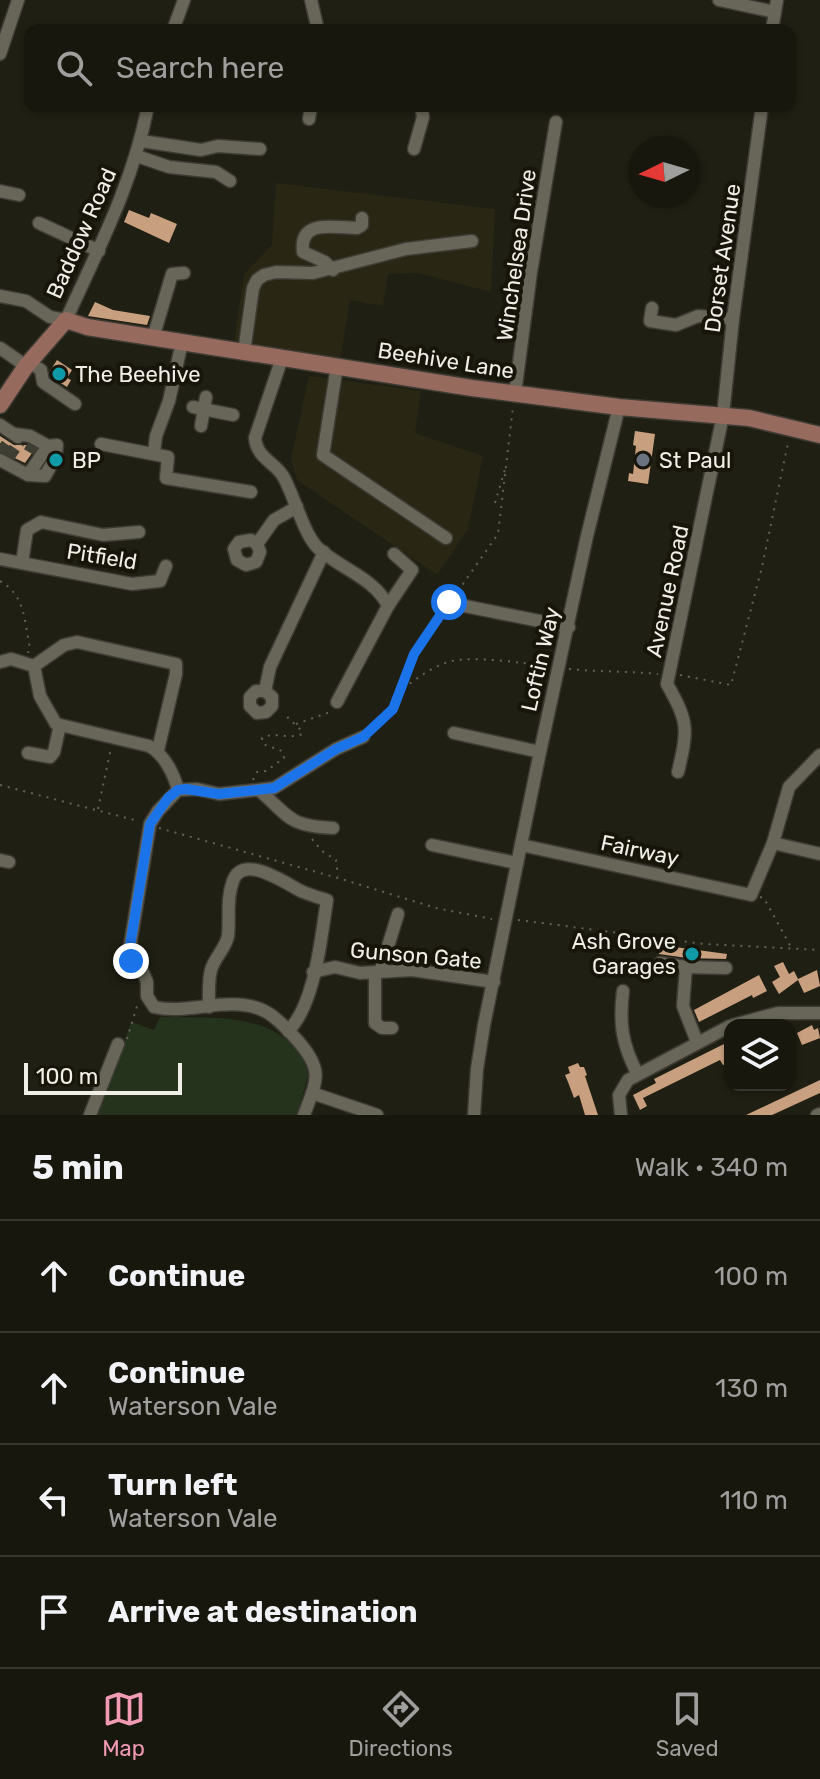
<!DOCTYPE html>
<html lang="en">
<head>
<meta charset="utf-8">
<style>
  body { margin:0; font-family:Rubik,sans-serif; background:#25241c; color:#f1f3f6 }
  .controls { position:absolute; right:24px; bottom:24px; display:grid; overflow:hidden; border-radius:16px; box-shadow:0 2px 6px #0004 }
  .controls button { width:72px; height:72px; display:grid; place-items:center; padding:0; border:0; border-bottom:2px solid #36362e; background:#18170e; color:#f1f3f6; font:40px sans-serif }
  .compass { position:absolute; left:628px; top:136px; width:72px; height:72px; border-radius:50%; background:#18170e; box-shadow:0 2px 6px #0004; rotate:265deg }
  .scale { position:absolute; left:24px; bottom:20px; width:158px; box-sizing:border-box; padding-left:8px; border:4px solid #f0efe7; border-top:0; font-size:22px; line-height:28px; white-space:nowrap; color:#f0efe7; -webkit-text-stroke:6px #17150a; paint-order:stroke }
  .stop { position:absolute; width:24px; height:24px; margin:-18px; border:6px solid #1a73e8; border-radius:50%; background:#fff }
  .stop.end { background:#1a73e8; border-color:#fff; box-shadow:0 2px 8px #0008 }
  .list { margin:0; padding:0; list-style:none }
  h2 { display:flex; justify-content:space-between; align-items:center; height:104px; margin:0; padding:0 32px; font-size:34px }
  h2 small { font-size:26px; font-weight:400; color:#9f9f9e }
  .list li { display:grid; grid-template-columns:52px 1fr auto; gap:24px; align-items:center; box-sizing:border-box; height:112px; padding:0 32px; border-top:2px solid #36362e }
  .list b { display:block; font-size:30px; white-space:nowrap }
  .list p { margin:0; font-size:26px; white-space:nowrap; color:#9f9f9e }
  .list em { font-size:26px; font-style:normal; color:#9f9f9e }
  .icon { flex:none; width:44px; height:44px; fill:none; stroke:currentColor; stroke-width:2; stroke-linecap:round; stroke-linejoin:round }
  .map { position:relative; flex:none; width:820px; height:1115px; overflow:hidden }
  .search { position:absolute; background:#18170e; box-shadow:0 2px 6px #0004; left:24px; right:24px; top:24px; height:88px; display:flex; align-items:center; gap:20px; box-sizing:border-box; padding:0 28px; border-radius:16px; color:#9f9f9e; font-size:30px }
  .sheet { height:552px; background:#18170e }
  nav { display:flex; justify-content:space-around; align-items:center; box-sizing:border-box; height:112px; border-top:2px solid #36362e; background:#18170e; font-size:22px; color:#9f9f9e }
  nav a { display:grid; justify-items:center; gap:4px }
  nav .on { color:#f09ab4 }
  .map>svg:first-child { display:block }
</style>
</head>
<body>
<div class="map">
<svg width="820" height="1115" viewBox="0 0 820 1115">
  <rect width="100%" height="100%" fill="#201f13"/>
  <g fill="#292614">
    <polygon points="276,183 495,209 491,292 418,273 388,274 383,306 350,300 340,361 234,342 244,274 272,245"/>
    <polygon points="309,376 421,391 415,433 483,456 468,529 437,575 297,480 291,459"/>
  </g>
  <path fill="#25331c" d="M160,1017C215,1019 279,1009 310,1069L297,1115H96L97,1108L115,1070L131,1022L154,1030Z"/>
  <g fill="#c9a07f">
    <polygon points="129,210 149,218 151,213 177,224 169,243 124,222"/>
    <polygon points="95,302 113,310 150,316 147,325 88,316"/>
    <polygon points="57,360 72,370 67,378 71,380 67,387 51,377 50,371"/>
    <polygon points="635,431 655,434 648,484 628,481 629,473 633,474 636,446 633,445"/>
    <polygon points="0,436 14,445 27,445 35,449 25,463 0,451"/>
    <polygon points="660,945 727,954 726,959 687,958 659,954"/>
    <polygon points="783,962 789,974 794,971 798,979 817,970 820,986 804,993 798,980 779,994 772,982 780,977 774,966"/>
    <polygon points="759,975 767,991 753,998 752,995 699,1022 694,1010"/>
    <polygon points="812,1025 814,1030 818,1028 820,1038 802,1045 797,1033"/>
    <polygon points="730,1041 730,1062 723,1065 720,1060 643,1098 647,1106 640,1110 633,1095 656,1083 654,1079"/>
    <polygon points="578,1063 580,1067 584,1067 587,1075 585,1076 598,1115 585,1115 579,1095 574,1098 568,1082 565,1075 570,1073 568,1067"/>
    <polygon points="820,1080 820,1093 772,1115 746,1115"/>
  </g>
  <g fill="none" stroke-linecap="round" stroke-linejoin="round">
    <g stroke="#3f3e33" stroke-width="12" stroke-dasharray="12 6" stroke-linecap="butt">
      <polyline points="27,444 39,451"/>
      <polyline points="0,454 12,437"/>
      <polyline points="8,458 19,442"/>
    </g>
    <g stroke="#3d3b34" stroke-width="15">
      <g id="minor">
        <polyline points="311,0 318,30"/>
        <polyline points="719,0 775,12"/>
        <polyline points="173,30 184,0"/>
        <polyline points="772,30 777,0"/>
        <polyline points="0,54 18,0"/>
        <polyline points="309,119 311,106"/>
        <polyline points="141,141 201,150 218,146 260,149"/>
        <polyline points="414,149 423,117 421,106"/>
        <polyline points="137,156 169,167 216,172 230,181"/>
        <polyline points="0,191 19,195"/>
        <polyline points="39,223 99,251"/>
        <path d="M333,270L325,262L303,252C299,218 335,228 357,228L362,225V218"/>
        <path d="M0,296L26,301L50,317L66,320C99,247 132,186 148,106"/>
        <polyline points="652,308 650,321 676,325 698,316 733,319"/>
        <polyline points="153,338 172,274 184,273"/>
        <polyline points="0,348 26,366"/>
        <polyline points="244,352 253,288 257,280 264,275 276,272 313,273 406,249 472,241"/>
        <path d="M282,358L255,438C257,458 273,461 283,476C294,495 304,535 318,548C340,569 375,578 388,606L337,702"/>
        <polyline points="29,362 41,370 43,382 75,404"/>
        <polyline points="337,366 323,455 446,538"/>
        <polyline points="515,393 531,272 556,122"/>
        <polyline points="193,407 233,415"/>
        <polyline points="0,425 18,437"/>
        <polyline points="201,426 206,397"/>
        <polyline points="101,444 168,457 166,478 251,492"/>
        <polyline points="48,446 57,445 56,453"/>
        <polyline points="154,453 156,436 169,401 182,342"/>
        <polyline points="0,460 28,475 48,446 30,436 14,434"/>
        <polyline points="28,475 45,476 50,467"/>
        <polyline points="257,544 260,552 256,562 246,565 237,560 234,549 239,542 251,540 257,544 274,520 297,507"/>
        <polyline points="0,559 132,584 160,581 166,566"/>
        <polyline points="22,563 27,530 41,522 103,535 139,532"/>
        <polyline points="455,604 569,627"/>
        <polyline points="388,606 412,570 394,554"/>
        <path d="M0,662L11,659L34,666L40,696L56,724L149,746C164,754 174,774 178,790"/>
        <polyline points="34,666 64,645 77,642 176,664 176,674 158,750"/>
        <polyline points="265,691 256,691 250,697 250,706 257,713 266,712 272,706 272,697 265,691 270,667 324,552"/>
        <polyline points="454,733 540,752"/>
        <polyline points="28,753 50,757 54,752 60,725"/>
        <path d="M678,772C688,729 689,723 667,684L723,415L733,319L762,106"/>
        <path d="M259,790C290,817 288,826 333,828"/>
        <polyline points="773,843 820,854"/>
        <polyline points="432,845 517,863"/>
        <polyline points="521,845 751,895 773,843 789,787 820,755"/>
        <polyline points="0,860 9,862"/>
        <polyline points="660,963 686,967"/>
        <polyline points="313,972 335,967 360,973 412,970 494,982"/>
        <polyline points="380,972 398,914"/>
        <polyline points="375,973 375,1023 382,1028 392,1028"/>
        <path d="M623,991C619,1023 622,1044 637,1073"/>
        <path d="M209,1007C209,995 208,981 211,970C214,958 226,948 228,936C230,919 226,899 233,881C243,852 288,885 303,892C311,895 319,898 327,900C321,938 315,1005 288,1031"/>
        <polyline points="733,1025 778,1013 820,1013"/>
        <polyline points="697,1042 683,1006 686,967 726,968"/>
        <polyline points="312,1093 377,1115"/>
        <polyline points="90,1115 118,1044"/>
        <path d="M304,1115C317,1080 324,1071 298,1041C288,1030 274,1014 260,1009C227,996 187,1015 154,1007L147,996V982L142,970L131,961L129,952L150,824L158,811L178,790L197,789L219,794L274,788L336,749L363,737"/>
        <polyline points="474,1115 477,1069 484,1025 540,752 587,536 619,407"/>
        <polyline points="621,1115 619,1095 628,1080 730,1026"/>
        <polyline points="817,1115 820,1114"/>
      </g>
    </g>
    <g stroke="#3d3b34" stroke-width="19">
      <polyline id="major" points="0,405 26,366 66,320 87,327 472,388 619,407 749,418 820,435"/>
    </g>
    <g stroke="#646358" stroke-width="2" stroke-dasharray="2 6" stroke-linecap="butt">
      <polyline points="495,503 506,466"/>
      <path d="M0,581C26,596 24,621 30,648L28,653"/>
      <polyline points="458,591 498,534 513,407"/>
      <path d="M569,669C599,672 628,671 658,674"/>
      <polyline points="680,675 731,685 762,567 788,443"/>
      <path d="M397,693C414,681 431,666 452,661C474,656 523,663 547,666"/>
      <polyline points="296,724 330,712"/>
      <polyline points="372,728 393,709 414,654 445,609"/>
      <path d="M253,780L257,772L266,771L284,758L282,751L263,744L262,738C275,731 290,740 302,734V731L283,713"/>
      <polyline points="0,785 138,821"/>
      <polyline points="98,809 111,748"/>
      <polyline points="159,828 338,878 436,908 492,919"/>
      <polyline points="312,839 322,851 336,860 338,876"/>
      <polyline points="760,897 764,898 792,949"/>
      <polyline points="518,920 705,944 820,950"/>
      <polyline points="127,1039 138,1003"/>
    </g>
    <use href="#minor" stroke="#686658" stroke-width="12"/>
    <use href="#major" stroke="#976a5e" stroke-width="16"/>
  </g>
  <g fill="none" stroke-linecap="round" stroke-linejoin="round">
    <polyline stroke="#1a73e8" stroke-width="10" points="131,961 129,952 150,824 168,798 178,790 186,789 219,794 274,788 336,749 363,737 393,709 414,654 449,602"/>
  </g>
  <g fill="#0f9aa8" stroke="#17150a" stroke-width="3">
    <circle cx="59" cy="374" r="8"/>
    <circle cx="56" cy="460" r="8"/>
    <circle cx="692" cy="954" r="8"/>
  </g>
  <circle fill="#6b7280" stroke="#17150a" stroke-width="3" cx="643" cy="460" r="8"/>
  <g text-anchor="middle" stroke-width="8" stroke-linejoin="round" paint-order="stroke">
    <g font-size="22" fill="#f0efe7" stroke="#17150a">
      <text transform="translate(81 233) rotate(-66)" y="8">Baddow Road</text>
      <text transform="translate(516 255) rotate(-82)" y="8">Winchelsea Drive</text>
      <text transform="translate(722 258) rotate(-82)" y="8">Dorset Avenue</text>
      <text transform="translate(446 360) rotate(9)" y="8">Beehive Lane</text>
      <text transform="translate(102 556) rotate(9)" y="8">Pitfield</text>
      <text transform="translate(667 591) rotate(-78)" y="8">Avenue Road</text>
      <text transform="translate(540 659) rotate(-77)" y="8">Loftin Way</text>
      <text transform="translate(640 850) rotate(12)" y="8">Fairway</text>
      <text transform="translate(416 955) rotate(5)" y="8">Gunson Gate</text>
    </g>
    <g font-size="22" fill="#f0efe7" stroke="#17150a" text-anchor="start">
      <text x="75" y="382">The Beehive</text>
      <text x="72" y="468">BP</text>
      <text x="659" y="468">St Paul</text>
      <text x="676" y="949" text-anchor="end">Ash Grove<tspan x="676" dy="25">Garages</tspan></text>
    </g>
  </g>
</svg>
<div class="controls">
<button><svg class="icon" aria-label="layers" viewBox="0 0 24 24"><path d="M12 4l9 5-9 5-9-5zM3 14l9 5 9-5"/></svg></button>
</div>
<svg class="compass" viewBox="-18 -18 36 36"><path d="M0-13l5 13h-10z" fill="#e53935"/><path d="M0 13l5-13h-10z" fill="#9f9f9e"/></svg>
<div class="scale">100 m</div>
<div class="stop" style="left:449px;top:602px"></div>
<div class="stop end" style="left:131px;top:961px"></div>
<div class="search"><svg class="icon" aria-label="search" viewBox="0 0 24 24"><circle cx="10" cy="10" r="6"/><path d="M15 15l6 6"/></svg>Search here</div>
</div>
<section class="sheet">
<h2>5 min<small>Walk · 340 m</small></h2>
<ul class="list">
<li><svg class="icon" aria-label="ahead" viewBox="0 0 24 24"><path d="M12 20V5M6 11l6-6 6 6"/></svg><div><b>Continue</b></div><em>100 m</em></li>
<li><svg class="icon" aria-label="ahead" viewBox="0 0 24 24"><path d="M12 20V5M6 11l6-6 6 6"/></svg><div><b>Continue</b><p>Waterson Vale</p></div><em>130 m</em></li>
<li><svg class="icon" aria-label="left" viewBox="0 0 24 24"><path d="M17 20v-9H6M10 6l-5 5 5 5"/></svg><div><b>Turn left</b><p>Waterson Vale</p></div><em>110 m</em></li>
<li><svg class="icon" aria-label="arrive" viewBox="0 0 24 24"><path d="M6 21V4h12l-3 4 3 4H6"/></svg><div><b>Arrive at destination</b></div></li>
</ul>
</section>
<nav>
<a class="on"><svg class="icon" aria-label="map" viewBox="0 0 24 24"><path d="M3 6l6-2 6 2 6-2v14l-6 2-6-2-6 2zM9 4v14M15 6v14"/></svg>Map</a>
<a><svg class="icon" aria-label="directions" viewBox="0 0 24 24"><path d="M12 3l9 9-9 9-9-9zM9 14v-3h6M13 9l2 2-2 2"/></svg>Directions</a>
<a><svg class="icon" aria-label="saved" viewBox="0 0 24 24"><path d="M7 4h10v16l-5-4-5 4z"/></svg>Saved</a>
</nav>
</body>
</html>
